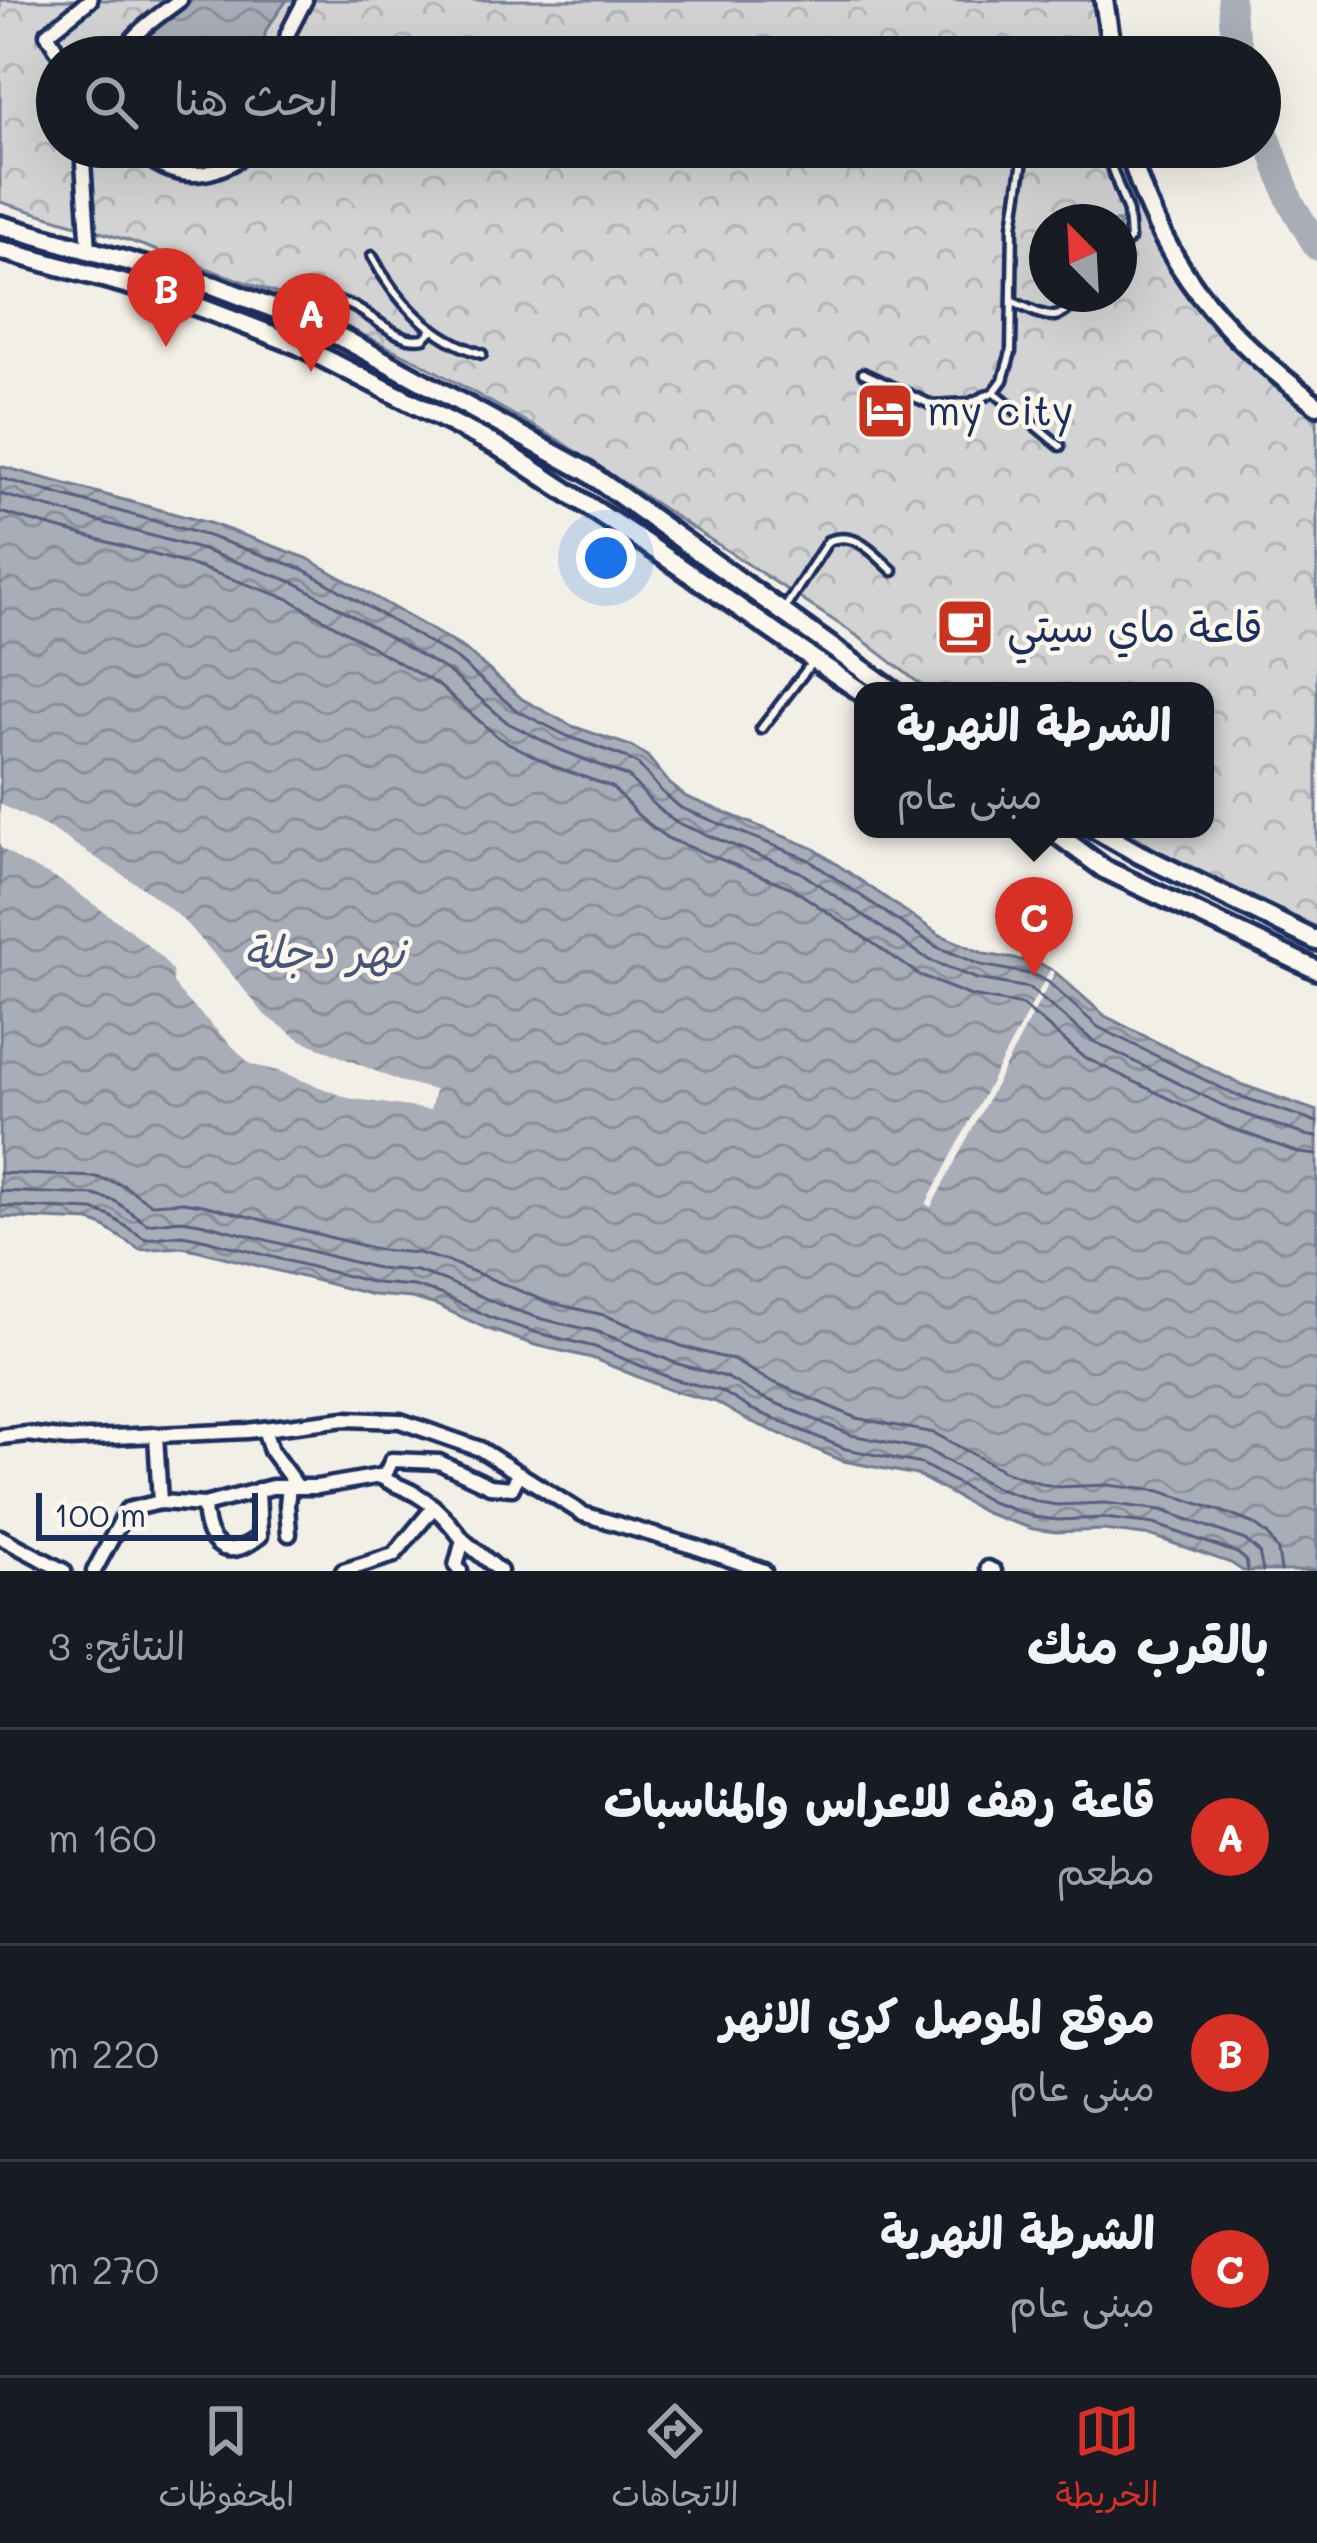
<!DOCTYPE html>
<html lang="ar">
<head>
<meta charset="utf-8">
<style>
  body { margin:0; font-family:Mali,"Playpen Sans Arabic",sans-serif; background:#20242c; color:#f1f3f6; direction:rtl }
  .compass { position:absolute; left:1029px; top:204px; width:108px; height:108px; border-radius:50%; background:#171b24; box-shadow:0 12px 48px #0002; rotate:336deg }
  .scale { position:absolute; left:36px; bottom:30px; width:222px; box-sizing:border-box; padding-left:12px; border:6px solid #1b2f5e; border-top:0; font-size:33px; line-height:42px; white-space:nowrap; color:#1b2f5e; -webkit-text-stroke:9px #fbf7ec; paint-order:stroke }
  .you { position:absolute; left:606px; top:558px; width:42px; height:42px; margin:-30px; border:9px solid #fff; border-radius:50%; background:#1a73e8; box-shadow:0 0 0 18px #1a73e833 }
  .badge { display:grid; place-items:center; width:78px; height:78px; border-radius:50%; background:#d93025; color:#fff; font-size:39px; font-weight:700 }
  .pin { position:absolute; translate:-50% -99px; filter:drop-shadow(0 3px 6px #0008) }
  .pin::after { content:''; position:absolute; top:63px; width:42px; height:36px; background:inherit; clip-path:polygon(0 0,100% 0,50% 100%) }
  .popup { position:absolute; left:854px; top:682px; width:360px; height:156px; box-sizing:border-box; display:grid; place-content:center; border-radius:24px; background:#171b24; filter:drop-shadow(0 3px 9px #0005); font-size:39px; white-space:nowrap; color:#9ea1a6 }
  .popup b { font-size:45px; color:#f1f3f6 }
  .popup::after { content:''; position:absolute; left:50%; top:100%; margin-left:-24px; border:24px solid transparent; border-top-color:#171b24 }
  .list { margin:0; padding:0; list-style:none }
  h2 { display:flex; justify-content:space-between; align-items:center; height:156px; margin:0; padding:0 48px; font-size:51px }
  h2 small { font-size:39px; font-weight:400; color:#9ea1a6 }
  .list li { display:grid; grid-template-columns:78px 1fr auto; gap:36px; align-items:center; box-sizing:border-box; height:216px; padding:0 48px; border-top:3px solid #363941 }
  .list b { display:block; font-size:45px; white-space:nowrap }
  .list p { margin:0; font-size:39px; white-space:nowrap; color:#9ea1a6 }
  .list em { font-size:39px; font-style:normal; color:#9ea1a6 }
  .icon { flex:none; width:66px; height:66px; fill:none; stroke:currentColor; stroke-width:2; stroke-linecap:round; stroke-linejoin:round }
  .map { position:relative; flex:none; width:1317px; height:1571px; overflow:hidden; direction:ltr }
  .search { position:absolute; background:#171b24; box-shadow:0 12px 48px #0002; left:36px; right:36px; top:36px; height:132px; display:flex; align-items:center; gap:30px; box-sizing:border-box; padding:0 42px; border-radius:66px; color:#9ea1a6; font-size:45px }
  .sheet { height:804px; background:#171b24 }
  nav { display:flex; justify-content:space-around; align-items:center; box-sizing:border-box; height:168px; border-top:3px solid #363941; background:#171b24; font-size:33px; color:#9ea1a6 }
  nav a { display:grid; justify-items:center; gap:6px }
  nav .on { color:#d93025 }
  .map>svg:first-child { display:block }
</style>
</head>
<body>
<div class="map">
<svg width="1317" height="1571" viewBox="0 0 1317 1571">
  <defs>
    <pattern id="park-crowns" width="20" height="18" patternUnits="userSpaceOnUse" patternTransform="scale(3)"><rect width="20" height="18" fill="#d2d3d2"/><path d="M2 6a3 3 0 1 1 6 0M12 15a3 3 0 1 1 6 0" fill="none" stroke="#b4b5b7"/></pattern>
    <pattern id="water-waves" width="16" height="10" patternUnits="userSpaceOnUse" patternTransform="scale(3)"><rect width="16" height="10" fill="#a9adb7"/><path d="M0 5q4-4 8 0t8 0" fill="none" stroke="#898d98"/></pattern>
  </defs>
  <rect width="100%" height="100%" fill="#f2efe6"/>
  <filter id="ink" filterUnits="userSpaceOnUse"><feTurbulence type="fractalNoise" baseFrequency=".00833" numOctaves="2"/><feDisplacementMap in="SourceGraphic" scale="24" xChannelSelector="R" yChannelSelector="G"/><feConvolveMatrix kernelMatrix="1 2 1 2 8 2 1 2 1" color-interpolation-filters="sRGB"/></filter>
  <g filter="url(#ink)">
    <path fill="url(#park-crowns)" stroke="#768198" stroke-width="3" fill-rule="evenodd" d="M0,0H1095L1105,57H57V147H1121C1132,185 1143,225 1164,259C1203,323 1259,374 1317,419V927L1164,855L1123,829H1205V691H929L859,637L560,441L421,363L281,295L133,242L0,202ZM1047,222H1119V294H1047Z"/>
    <g fill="url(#water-waves)" stroke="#707b93" stroke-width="3">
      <polygon points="193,0 287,0 266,30 260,57 128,57 147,35"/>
      <path d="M147,147H240C211,168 175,170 147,147Z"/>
      <polygon points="0,466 212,524 307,558 465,649 522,699 572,726 631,746 647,756 670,784 686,797 813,848 940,935 985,954 1039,963 1055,972 1105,1016 1240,1084 1317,1111 1317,1571 1243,1571 1231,1563 1152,1536 1103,1530 1056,1532 1033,1529 986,1513 917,1475 843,1461 745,1419 716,1402 670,1390 592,1358 535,1345 488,1329 436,1305 412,1298 373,1295 196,1250 182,1247 140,1250 103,1226 90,1221 0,1217"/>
    </g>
    <g fill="#f2efe6">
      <polygon points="0,804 51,829 143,888 180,917 224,965 265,1015 301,1040 399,1081 435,1090 430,1110 348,1098 281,1072 250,1064 179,992 173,982 172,970 159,955 131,931 61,881 22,862 0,847"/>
      <polygon points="1050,970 1055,972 931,1207 926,1204"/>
    </g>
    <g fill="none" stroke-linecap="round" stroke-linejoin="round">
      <g stroke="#546182" stroke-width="3">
        <polyline points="0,478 208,536 303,569 457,659 516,710 567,736 625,757 639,765 662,792 681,808 807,859 935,946 981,965 1035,975 1048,982 1098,1027 1211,1083 1236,1095 1317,1122"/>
        <polyline points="0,494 203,550 296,583 448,671 508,723 561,750 629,777 652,803 675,822 800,872 929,960 977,979 1029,988 1093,1041 1230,1109 1305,1135 1317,1137"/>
        <polyline points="0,512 198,567 289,599 438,685 499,738 553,766 612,787 639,816 667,838 792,888 921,976 971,996 1022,1005 1084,1057 1223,1125 1299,1153 1317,1155"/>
        <polyline points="0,1173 96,1177 123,1185 151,1204 183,1202 203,1205 380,1250 418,1253 450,1262 547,1302 604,1315 684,1347 733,1360 766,1379 856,1418 934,1433 1006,1472 1043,1484 1058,1487 1107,1485 1160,1491 1221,1511 1254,1524 1268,1535 1278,1551 1281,1571"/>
        <polyline points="0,1191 94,1195 115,1201 147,1224 181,1220 200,1223 377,1268 416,1271 444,1280 498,1304 542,1319 599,1332 678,1364 726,1377 757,1395 851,1435 927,1450 998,1489 1039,1502 1057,1505 1105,1503 1161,1510 1245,1540 1259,1552 1263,1571"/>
        <polyline points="0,1206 93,1210 110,1216 145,1239 181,1235 198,1238 375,1283 414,1286 440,1294 492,1318 538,1333 595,1347 673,1379 721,1391 751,1409 846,1449 922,1464 991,1502 1035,1517 1057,1520 1104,1518 1154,1524 1237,1553 1246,1560 1248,1571"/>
      </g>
      <g stroke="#a9adb7" stroke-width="27">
        <polyline points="1231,0 1233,25 1243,57"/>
        <polyline points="1260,117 1290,201 1317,247"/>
      </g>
      <g stroke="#1b2f5e" stroke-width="15">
        <g id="lane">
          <polyline points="1069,57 1070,47 1080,43 1087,47 1091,57"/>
          <polyline points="1104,147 1128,212 1130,239 1119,251"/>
          <path d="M372,256C395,301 433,339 482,354"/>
          <path d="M1013,302C1044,315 1059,329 1080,294"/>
          <path d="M308,317C345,269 384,348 424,338L433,329"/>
          <polyline points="863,373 932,405 970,403 994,392 1003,380 1011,352 1013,226 1025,147"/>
          <polyline points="994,392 1060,446"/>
          <path d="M785,608L828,541C856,530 873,553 893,571"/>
          <polyline points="761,729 813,661"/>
        </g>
      </g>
      <g stroke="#1b2f5e" stroke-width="21">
        <g id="street">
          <polyline points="61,57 47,34 90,0"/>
          <path d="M119,57C134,32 157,17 180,0"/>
          <polyline points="284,57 288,33 305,0"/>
          <polyline points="82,147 89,250"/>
          <path d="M136,147C174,185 215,181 255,147"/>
          <polyline points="264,1429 271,1451 297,1486"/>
          <polyline points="156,1435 160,1502"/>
          <polyline points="0,1437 27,1434 68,1439 247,1431 345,1419 400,1421 480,1449 583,1514 695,1547 764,1571"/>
          <path d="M380,1476C392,1485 405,1487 417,1495C436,1506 450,1523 463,1540L456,1566L460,1571"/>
          <path d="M204,1505C206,1544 224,1564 260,1536L258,1490"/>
          <polyline points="289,1534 287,1505 289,1486"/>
          <polyline points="0,1537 64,1571"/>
          <polyline points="463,1540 500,1571"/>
          <polyline points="988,1568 994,1571"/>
          <polyline points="94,1571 127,1510 160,1502 204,1505 272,1487 317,1487 380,1476 385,1475 392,1460 439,1462 490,1486 512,1488 519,1473"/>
          <polyline points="343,1571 394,1555 434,1507"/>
        </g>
      </g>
      <g stroke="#1b2f5e" stroke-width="26">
        <g id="secondary">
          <polyline points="1104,0 1113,57"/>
          <path d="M1128,147C1162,267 1220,331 1317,405"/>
          <polyline points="0,225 215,286 306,321 346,340 586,471 893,691"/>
          <polyline points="0,250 173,297 298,345 497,446 651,547 863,693"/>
          <polyline points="1050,829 1104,869 1317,970"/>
          <polyline points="1095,829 1139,854 1317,941"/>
        </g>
      </g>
      <use href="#lane" stroke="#fbf7ec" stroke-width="6"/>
      <use href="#street" stroke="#fbf7ec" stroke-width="12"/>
      <use href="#secondary" stroke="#fbf7ec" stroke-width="16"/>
    </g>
  </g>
  <defs>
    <g id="hotel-square" transform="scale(3)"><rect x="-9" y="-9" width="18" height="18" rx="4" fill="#c8321e" stroke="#fbf7ec"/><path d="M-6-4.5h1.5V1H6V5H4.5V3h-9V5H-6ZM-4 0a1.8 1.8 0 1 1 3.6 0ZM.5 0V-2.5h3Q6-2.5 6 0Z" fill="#fff"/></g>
    <g id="cafe-square" transform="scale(3)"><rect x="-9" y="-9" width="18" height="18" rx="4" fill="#c8321e" stroke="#fbf7ec"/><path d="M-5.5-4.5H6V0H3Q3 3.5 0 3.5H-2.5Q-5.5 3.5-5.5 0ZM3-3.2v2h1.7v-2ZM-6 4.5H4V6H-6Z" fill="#fff"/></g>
  </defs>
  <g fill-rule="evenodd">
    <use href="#hotel-square" x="885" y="411"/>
    <use href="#cafe-square" x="965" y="627"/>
  </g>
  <g text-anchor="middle" stroke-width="9" stroke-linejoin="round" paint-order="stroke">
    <g font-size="42" fill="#1b2f5e" stroke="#fbf7ec" text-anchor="start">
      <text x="927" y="426">my city</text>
      <text x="1007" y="642">قاعة ماي سيتي</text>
    </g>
    <g font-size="45" font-style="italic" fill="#465579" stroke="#fbf7ec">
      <text x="324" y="968">نهر دجلة</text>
    </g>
  </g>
</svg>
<svg class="compass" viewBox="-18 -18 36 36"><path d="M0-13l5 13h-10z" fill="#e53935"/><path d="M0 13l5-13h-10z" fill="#9ea1a6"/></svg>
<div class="scale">100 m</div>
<div class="you"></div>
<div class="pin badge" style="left:311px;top:372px">A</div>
<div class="pin badge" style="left:166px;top:347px">B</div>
<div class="pin badge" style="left:1034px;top:976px">C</div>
<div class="popup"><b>الشرطة النهرية</b>مبنى عام</div>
<div class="search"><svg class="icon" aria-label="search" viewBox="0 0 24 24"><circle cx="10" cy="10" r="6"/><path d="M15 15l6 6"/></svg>ابحث هنا</div>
</div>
<section class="sheet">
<h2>بالقرب منك<small>النتائج: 3</small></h2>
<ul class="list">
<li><span class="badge">A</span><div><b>قاعة رهف للاعراس والمناسبات</b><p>مطعم</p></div><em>160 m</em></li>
<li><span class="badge">B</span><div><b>موقع الموصل كري الانهر</b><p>مبنى عام</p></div><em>220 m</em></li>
<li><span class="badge">C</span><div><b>الشرطة النهرية</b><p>مبنى عام</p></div><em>270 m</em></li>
</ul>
</section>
<nav>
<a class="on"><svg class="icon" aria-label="map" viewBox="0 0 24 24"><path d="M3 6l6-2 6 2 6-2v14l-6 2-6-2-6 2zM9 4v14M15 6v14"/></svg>الخريطة</a>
<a><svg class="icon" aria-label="directions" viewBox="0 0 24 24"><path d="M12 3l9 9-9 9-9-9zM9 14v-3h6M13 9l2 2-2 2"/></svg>الاتجاهات</a>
<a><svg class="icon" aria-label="saved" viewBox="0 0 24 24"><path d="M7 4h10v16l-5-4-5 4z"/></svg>المحفوظات</a>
</nav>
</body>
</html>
